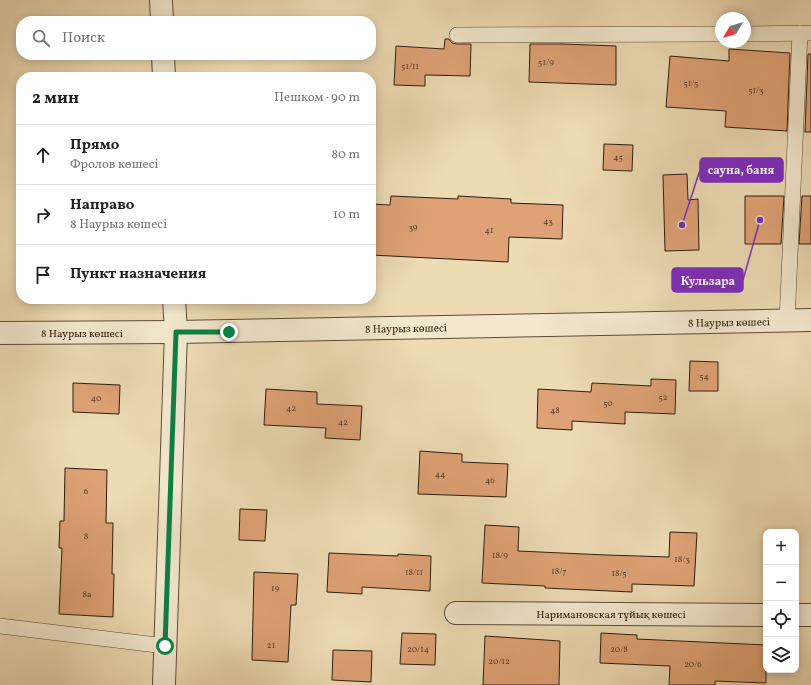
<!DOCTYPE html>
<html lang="ru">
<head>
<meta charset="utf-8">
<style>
  body { margin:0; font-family:Vollkorn,serif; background:#f2f2f2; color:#202124 }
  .controls { position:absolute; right:12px; bottom:12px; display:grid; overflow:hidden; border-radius:8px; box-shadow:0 2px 10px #0003 }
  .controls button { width:36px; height:36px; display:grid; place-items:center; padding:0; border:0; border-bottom:1px solid #e0e0e0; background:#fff; color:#202124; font:20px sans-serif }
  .compass { position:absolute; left:715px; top:12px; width:36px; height:36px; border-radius:50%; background:#fff; box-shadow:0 2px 10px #0003; rotate:232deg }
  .stop { position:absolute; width:12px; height:12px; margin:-9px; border:3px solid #0b8043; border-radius:50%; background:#fff }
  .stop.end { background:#0b8043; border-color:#fff; box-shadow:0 1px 4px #0008 }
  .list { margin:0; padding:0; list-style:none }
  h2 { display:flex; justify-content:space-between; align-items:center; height:52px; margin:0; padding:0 16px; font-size:17px }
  h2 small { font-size:13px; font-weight:400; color:#757577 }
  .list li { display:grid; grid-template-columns:26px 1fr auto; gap:12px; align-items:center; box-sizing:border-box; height:60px; padding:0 16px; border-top:1px solid #e0e0e0 }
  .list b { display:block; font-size:15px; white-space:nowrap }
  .list p { margin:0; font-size:13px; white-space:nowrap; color:#757577 }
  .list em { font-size:13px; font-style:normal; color:#757577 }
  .icon { flex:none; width:22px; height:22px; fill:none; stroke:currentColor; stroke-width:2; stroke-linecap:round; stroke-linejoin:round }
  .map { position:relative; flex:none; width:811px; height:685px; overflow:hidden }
  .search { position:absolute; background:#fff; box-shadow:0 2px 10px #0003; left:16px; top:16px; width:360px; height:44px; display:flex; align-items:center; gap:10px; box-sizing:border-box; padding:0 14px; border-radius:16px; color:#757577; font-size:15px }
  .panel { position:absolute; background:#fff; box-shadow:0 2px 10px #0003; left:16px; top:72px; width:360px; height:232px; border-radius:16px }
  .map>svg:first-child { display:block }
</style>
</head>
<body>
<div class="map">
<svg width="811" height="685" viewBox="0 0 811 685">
  <rect width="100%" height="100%" fill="#eddbb4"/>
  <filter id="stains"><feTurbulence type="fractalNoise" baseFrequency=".005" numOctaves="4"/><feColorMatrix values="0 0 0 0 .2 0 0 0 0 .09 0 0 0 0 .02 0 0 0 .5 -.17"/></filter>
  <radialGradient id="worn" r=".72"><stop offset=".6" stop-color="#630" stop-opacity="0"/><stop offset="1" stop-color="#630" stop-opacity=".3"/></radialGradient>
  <g fill="#dea276" stroke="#2d1d0d">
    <polygon points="445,39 449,39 452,43 457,44 471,44 470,76 425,75 425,86 394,85 396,46 444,49"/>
    <polygon points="530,44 563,44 616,46 616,85 529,82"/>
    <polygon points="729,49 790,53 787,131 725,127 726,111 666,107 670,56 729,61"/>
    <polygon points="808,54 811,54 811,132 805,132"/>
    <polygon points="604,144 633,145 632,171 603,170"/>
    <polygon points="687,174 688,200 698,199 699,250 665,251 663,175"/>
    <polygon points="391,196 458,199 458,196 511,199 511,203 563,205 562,239 509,237 508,262 371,255 371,204 390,205"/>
    <polygon points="745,196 784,196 781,244 745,244"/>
    <polygon points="802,196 811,196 811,244 799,244"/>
    <polygon points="690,361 718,362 718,391 689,391"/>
    <polygon points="651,379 676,380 675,414 625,412 625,424 572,421 572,430 537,428 538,389 591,392 592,383 651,386"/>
    <polygon points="73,383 120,385 119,414 73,412"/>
    <polygon points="266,389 317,392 317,404 362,406 360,440 325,438 326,428 264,425"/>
    <polygon points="420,451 462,454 462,462 508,464 506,497 418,494"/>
    <polygon points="65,468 107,470 106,523 113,523 112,574 114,574 113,617 59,614 62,548 59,548 60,521 64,521"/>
    <polygon points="240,509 267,510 265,541 239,540"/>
    <polygon points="485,525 519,527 518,551 606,555 669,557 670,532 697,533 694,586 632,584 632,592 545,588 545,586 482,583"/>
    <polygon points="329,553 398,556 398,554 431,556 430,591 362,587 362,594 327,592"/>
    <polygon points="254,572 298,574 296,605 291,605 288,662 252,660"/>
    <polygon points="402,633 436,634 435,665 400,664"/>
    <polygon points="601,633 637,635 637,639 766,645 766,683 715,681 715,685 669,685 670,666 600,663"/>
    <polygon points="485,636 560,641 559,685 483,685"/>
    <polygon points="333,650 372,651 371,682 332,680"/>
  </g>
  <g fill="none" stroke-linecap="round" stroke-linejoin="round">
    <g stroke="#5d4c37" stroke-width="16">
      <g id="lane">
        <polyline points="745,34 811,33"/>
        <polyline points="457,35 721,34"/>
        <polyline points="787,321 800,33"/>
        <polyline points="0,626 165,646"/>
      </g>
    </g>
    <g stroke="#5d4c37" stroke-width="24">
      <g id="street">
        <polyline points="161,0 162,21"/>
        <polyline points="163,55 164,77"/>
        <polyline points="0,333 176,332 811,320"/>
        <polyline points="456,613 766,615"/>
        <polyline points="796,615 811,615"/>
        <polyline points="164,685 176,332 174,299"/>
      </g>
    </g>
    <use href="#lane" stroke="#f3e8ce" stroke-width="15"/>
    <use href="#street" stroke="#f3e8ce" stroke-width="22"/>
  </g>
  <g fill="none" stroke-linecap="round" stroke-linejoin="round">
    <polyline stroke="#0b8043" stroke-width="5" points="165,646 176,332 229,332"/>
  </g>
  <g text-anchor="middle" stroke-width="3" stroke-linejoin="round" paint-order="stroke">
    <g font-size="9" fill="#593e27">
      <text x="546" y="65">51/9</text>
      <text x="410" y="69">51/11</text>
      <text x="691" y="86">51/5</text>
      <text x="756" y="93">51/3</text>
      <text x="618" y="160">45</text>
      <text x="548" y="224">43</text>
      <text x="413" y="230">39</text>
      <text x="489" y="233">41</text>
      <text x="704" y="379">54</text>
      <text x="663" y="400">52</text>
      <text x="96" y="401">40</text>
      <text x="608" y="406">50</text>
      <text x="291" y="411">42</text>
      <text x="555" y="413">48</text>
      <text x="343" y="425">42</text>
      <text x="440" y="477">44</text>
      <text x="490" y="483">46</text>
      <text x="86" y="494">6</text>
      <text x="86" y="539">8</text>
      <text x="500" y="558">18/9</text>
      <text x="682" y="562">18/3</text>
      <text x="559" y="574">18/7</text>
      <text x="414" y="575">18/11</text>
      <text x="619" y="576">18/5</text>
      <text x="275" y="591">19</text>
      <text x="87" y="597">8а</text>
      <text x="271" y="648">21</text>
      <text x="418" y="652">20/14</text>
      <text x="619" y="652">20/8</text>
      <text x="499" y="664">20/12</text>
      <text x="693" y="667">20/6</text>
    </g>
    <g font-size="11" fill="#2d1d0d" stroke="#f3e8ce">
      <text transform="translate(729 322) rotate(-1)" y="4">8 Наурыз көшесі</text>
      <text transform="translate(406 328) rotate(-1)" y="4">8 Наурыз көшесі</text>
      <text x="82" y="337">8 Наурыз көшесі</text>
      <text x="611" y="618">Наримановская тұйық көшесі</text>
    </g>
  </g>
  <path fill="none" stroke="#7b2cbf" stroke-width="1.5" d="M682 225L700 170M760 220L743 280"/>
  <g fill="#7b2cbf" stroke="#f3e8ce" stroke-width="1.5">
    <circle cx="682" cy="225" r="4"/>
    <circle cx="760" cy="220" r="4"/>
  </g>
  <g fill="#7b2cbf" stroke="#7b2cbf" stroke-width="1.5">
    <rect x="700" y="158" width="83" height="24" rx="4"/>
    <rect x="672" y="268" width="71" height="24" rx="4"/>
  </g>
  <g font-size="12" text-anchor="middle" font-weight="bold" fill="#fff">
    <text x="741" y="174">сауна, баня</text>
    <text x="708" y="285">Кульзара</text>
  </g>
  <rect width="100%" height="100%" filter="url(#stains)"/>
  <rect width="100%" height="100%" fill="url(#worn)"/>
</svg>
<div class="controls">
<button>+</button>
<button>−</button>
<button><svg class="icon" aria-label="locate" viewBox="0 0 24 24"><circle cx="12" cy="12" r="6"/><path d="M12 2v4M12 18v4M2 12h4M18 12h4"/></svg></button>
<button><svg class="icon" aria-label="layers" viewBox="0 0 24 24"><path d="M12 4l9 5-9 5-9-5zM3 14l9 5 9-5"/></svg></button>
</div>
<svg class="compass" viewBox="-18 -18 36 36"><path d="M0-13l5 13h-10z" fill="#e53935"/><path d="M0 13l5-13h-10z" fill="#757577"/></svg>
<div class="stop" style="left:165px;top:646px"></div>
<div class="stop end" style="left:229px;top:332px"></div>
<div class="search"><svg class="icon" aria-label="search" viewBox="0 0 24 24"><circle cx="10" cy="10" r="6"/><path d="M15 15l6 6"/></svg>Поиск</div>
<section class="panel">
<h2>2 мин<small>Пешком · 90 m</small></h2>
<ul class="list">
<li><svg class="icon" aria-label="ahead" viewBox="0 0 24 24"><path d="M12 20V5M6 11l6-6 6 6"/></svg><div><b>Прямо</b><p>Фролов көшесі</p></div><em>80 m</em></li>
<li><svg class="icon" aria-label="right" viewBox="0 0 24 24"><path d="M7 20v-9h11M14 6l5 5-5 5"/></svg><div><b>Направо</b><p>8 Наурыз көшесі</p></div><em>10 m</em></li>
<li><svg class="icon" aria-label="arrive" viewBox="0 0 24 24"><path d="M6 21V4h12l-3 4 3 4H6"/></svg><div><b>Пункт назначения</b></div></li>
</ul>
</section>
</div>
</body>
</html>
